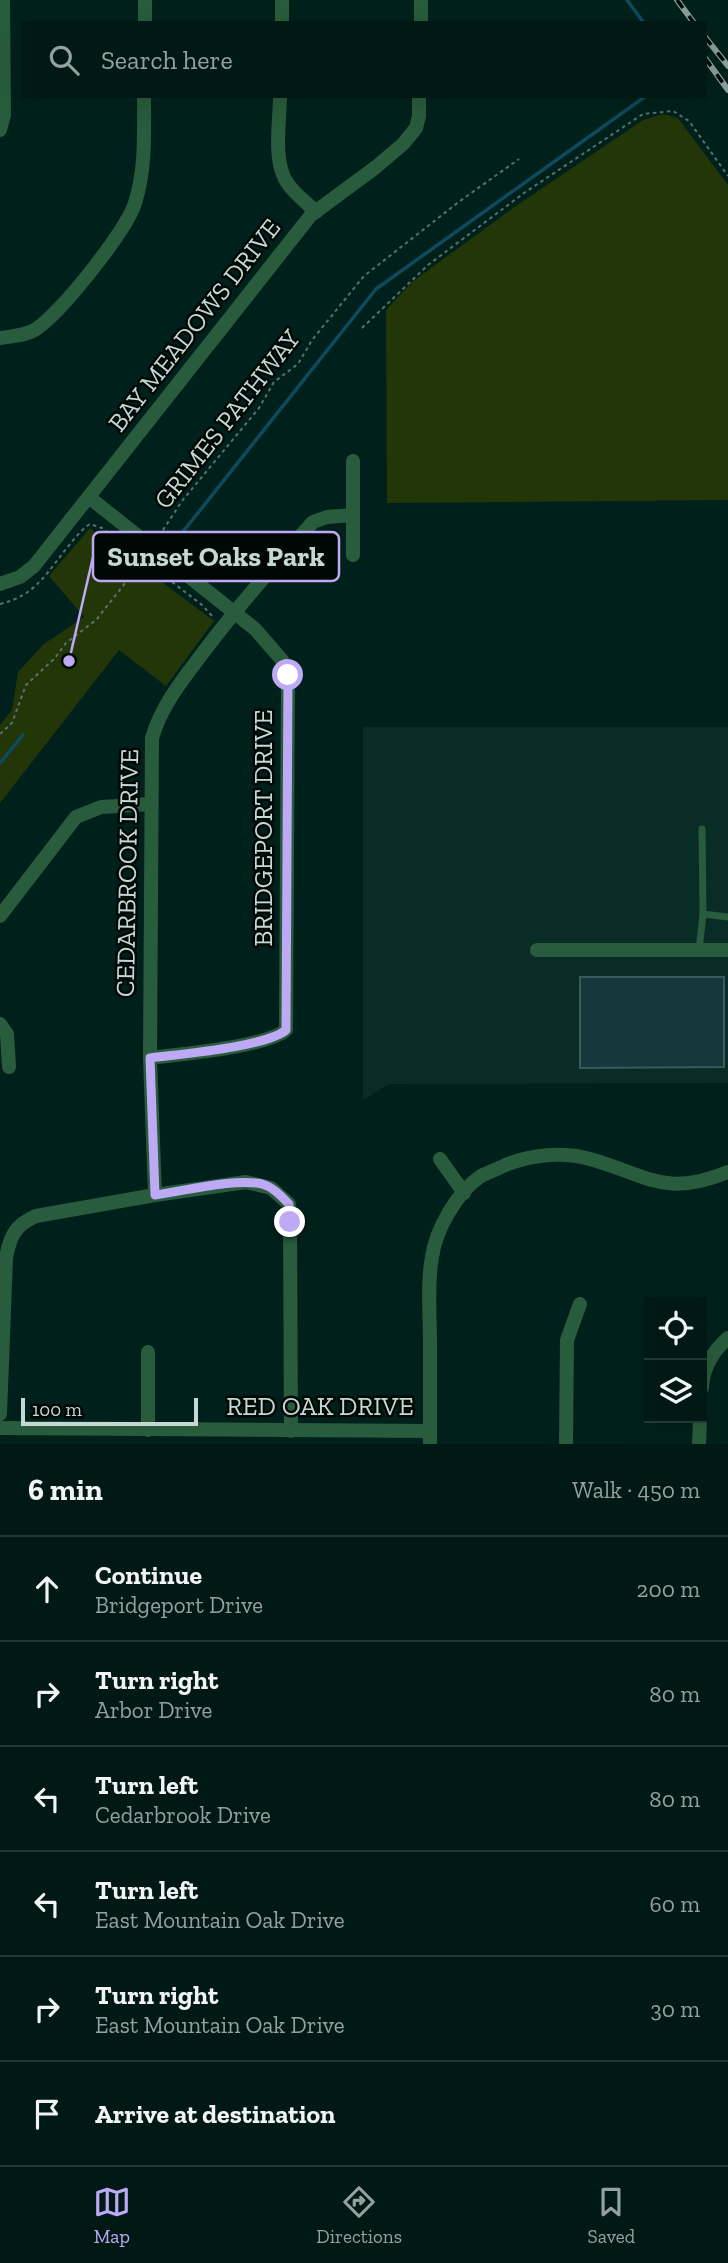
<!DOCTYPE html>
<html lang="en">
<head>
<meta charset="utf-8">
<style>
  body { margin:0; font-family:"Zilla Slab",serif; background:#0a221d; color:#f1f3f6 }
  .controls { position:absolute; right:21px; bottom:21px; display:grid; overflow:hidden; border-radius:0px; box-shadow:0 7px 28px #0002 }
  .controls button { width:63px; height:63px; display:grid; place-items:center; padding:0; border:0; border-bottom:2px solid #223834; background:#001914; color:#f1f3f6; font:35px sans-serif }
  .scale { position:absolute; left:21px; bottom:18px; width:177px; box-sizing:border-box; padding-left:7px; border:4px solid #c6d8d3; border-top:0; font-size:19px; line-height:24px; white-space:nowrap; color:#c6d8d3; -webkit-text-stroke:5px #000806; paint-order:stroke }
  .stop { position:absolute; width:21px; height:21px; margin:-16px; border:5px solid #bea9f4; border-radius:50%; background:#fff }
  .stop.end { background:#bea9f4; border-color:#fff; box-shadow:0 2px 7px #0008 }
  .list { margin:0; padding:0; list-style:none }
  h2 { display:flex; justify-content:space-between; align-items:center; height:91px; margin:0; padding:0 28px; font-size:30px }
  h2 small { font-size:23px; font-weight:400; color:#95a0a0 }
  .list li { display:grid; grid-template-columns:46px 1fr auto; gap:21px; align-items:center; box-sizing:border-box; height:105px; padding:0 28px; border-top:2px solid #223834 }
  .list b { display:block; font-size:26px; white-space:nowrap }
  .list p { margin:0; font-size:23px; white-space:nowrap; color:#95a0a0 }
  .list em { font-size:23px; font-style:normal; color:#95a0a0 }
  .icon { flex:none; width:38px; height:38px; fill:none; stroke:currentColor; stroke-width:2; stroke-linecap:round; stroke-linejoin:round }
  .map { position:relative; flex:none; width:728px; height:1444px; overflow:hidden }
  .search { position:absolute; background:#001914; box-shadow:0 7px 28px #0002; left:21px; right:21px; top:21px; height:77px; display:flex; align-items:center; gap:18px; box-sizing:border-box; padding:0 24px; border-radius:0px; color:#95a0a0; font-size:26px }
  .sheet { height:721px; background:#001914 }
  nav { display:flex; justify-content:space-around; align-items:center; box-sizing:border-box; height:98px; border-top:2px solid #223834; background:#001914; font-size:19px; color:#95a0a0 }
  nav a { display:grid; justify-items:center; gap:4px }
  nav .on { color:#bea9f4 }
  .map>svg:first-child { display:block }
</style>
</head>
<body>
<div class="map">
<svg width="728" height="1444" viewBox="0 0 728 1444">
  <rect width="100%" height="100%" fill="#00211b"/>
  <polygon fill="#092c26" points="363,727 728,727 728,1083 389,1084 363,1100"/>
  <g fill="#223608">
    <polygon points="663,114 678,118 728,185 728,500 387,503 386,310 412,282 513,208 643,120"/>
    <polygon points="90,528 214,621 166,686 119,650 0,803 0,725 12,710 18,672 44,644 84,617 49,576"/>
  </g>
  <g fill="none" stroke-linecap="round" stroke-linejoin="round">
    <g stroke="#0e4a5e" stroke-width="3.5">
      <polyline points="627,0 644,23"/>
      <polyline points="178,538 376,289 646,96"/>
      <polyline points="0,763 23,735"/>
    </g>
  </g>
  <polygon fill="#14383b" stroke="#385c5e" stroke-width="2" points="580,977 724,977 724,1067 580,1068"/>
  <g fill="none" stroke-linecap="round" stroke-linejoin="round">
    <g stroke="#57726c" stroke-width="2" stroke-dasharray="3.5 3.5" stroke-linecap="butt">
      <polyline points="362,328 428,265 524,193 643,114 673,111 689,121 728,176"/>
      <polyline points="159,536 182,501 259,408 274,382 298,364 312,340 364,276 460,201 519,159"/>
      <path d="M0,604C37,595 47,572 70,544C76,537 82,529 90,524L102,528L202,605L213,617"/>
      <polyline points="0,734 12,723 26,685 55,658 66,643 96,620 145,558"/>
    </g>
    <g stroke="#285c3c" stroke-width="7">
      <polyline points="702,829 703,914 728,917"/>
      <polyline points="699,950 703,914"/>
    </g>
    <g stroke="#285c3c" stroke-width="14">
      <polyline points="282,0 282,23"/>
      <polyline points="145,23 145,0"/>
      <polyline points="421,23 421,0"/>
      <path d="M280,96C280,122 272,162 288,184C295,194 307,203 316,212"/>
      <polyline points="0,130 4,115 3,0"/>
      <path d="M0,338C12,336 26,336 36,329C60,314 127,230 135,203C146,169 144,131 144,96"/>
      <path d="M90,498L255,629L282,660L288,675L286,1030C266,1047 180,1054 150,1058"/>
      <polyline points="353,555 353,461"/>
      <polyline points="0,584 20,577 34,566 311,215 376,167 403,144 416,128 419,116 419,96"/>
      <polyline points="0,916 76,817 101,807 151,804"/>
      <polyline points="537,950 728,950"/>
      <polyline points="0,1024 7,1034 9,1067"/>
      <polyline points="440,1159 464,1193"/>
      <path d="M155,1195L150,1058L152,738C162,704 184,678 205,650C239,605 275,564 313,522L327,517L353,515"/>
      <path d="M702,1388C703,1368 713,1351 728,1338"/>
      <path d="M0,1414L6,1258C10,1236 15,1225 36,1216L155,1195L246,1182L271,1188L289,1204L290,1222L291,1431"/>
      <polyline points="0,1428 430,1431"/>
      <polyline points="148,1430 148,1352"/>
      <path d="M430,1444C430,1410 430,1376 430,1342C430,1314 427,1285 432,1257C436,1229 457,1192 481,1176C487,1173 495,1170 501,1167C527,1155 561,1151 590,1159C647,1175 665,1198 728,1172"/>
      <polyline points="566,1444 567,1340 580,1304"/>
      <polyline points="699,1444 700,1418"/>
    </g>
    <g stroke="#879e99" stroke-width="6">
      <g id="rail">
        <polyline points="677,0 694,23"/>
        <polyline points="705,37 728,66"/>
        <polyline points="705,58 728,90"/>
      </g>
    </g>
    <use href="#rail" stroke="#000806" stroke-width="3.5" stroke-dasharray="10" stroke-linecap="butt"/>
  </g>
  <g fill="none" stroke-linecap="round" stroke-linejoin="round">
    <path stroke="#bea9f4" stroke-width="9" d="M288,675L286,1030C266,1047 180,1054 150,1058L155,1195C184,1191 235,1178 262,1184C273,1187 281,1196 289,1204L290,1222"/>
  </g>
  <g text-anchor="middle" stroke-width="5" stroke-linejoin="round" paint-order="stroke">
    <g font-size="26" fill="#c6d8d3" stroke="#000806">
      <text transform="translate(194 325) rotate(-52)" y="9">BAY MEADOWS DRIVE</text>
      <text transform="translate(227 419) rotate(-52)" y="9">GRIMES PATHWAY</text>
      <text transform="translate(263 828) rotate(-90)" y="9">BRIDGEPORT DRIVE</text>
      <text transform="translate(127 873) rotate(-89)" y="9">CEDARBROOK DRIVE</text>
      <text x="320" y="1415">RED OAK DRIVE</text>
    </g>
  </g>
  <path fill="none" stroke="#bea9f4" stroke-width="2.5" d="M69 661L93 557"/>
  <circle fill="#bea9f4" stroke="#000806" stroke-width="2.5" cx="69" cy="661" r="7"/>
  <rect fill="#000806" stroke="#bea9f4" stroke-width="2.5" x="93" y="532" width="246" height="49" rx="7"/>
  <g font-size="28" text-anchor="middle" font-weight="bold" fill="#c6d8d3">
    <text x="216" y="566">Sunset Oaks Park</text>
  </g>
</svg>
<div class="controls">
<button><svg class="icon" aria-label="locate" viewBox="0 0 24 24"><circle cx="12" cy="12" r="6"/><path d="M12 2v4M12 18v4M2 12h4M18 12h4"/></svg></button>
<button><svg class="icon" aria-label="layers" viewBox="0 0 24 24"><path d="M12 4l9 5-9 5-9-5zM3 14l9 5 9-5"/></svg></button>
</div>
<div class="scale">100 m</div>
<div class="stop" style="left:288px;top:675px"></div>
<div class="stop end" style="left:290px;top:1222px"></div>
<div class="search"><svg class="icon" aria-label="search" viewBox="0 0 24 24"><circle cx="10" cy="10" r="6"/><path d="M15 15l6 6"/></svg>Search here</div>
</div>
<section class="sheet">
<h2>6 min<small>Walk · 450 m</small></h2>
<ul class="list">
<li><svg class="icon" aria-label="ahead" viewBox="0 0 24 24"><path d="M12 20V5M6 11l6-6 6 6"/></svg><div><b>Continue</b><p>Bridgeport Drive</p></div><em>200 m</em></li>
<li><svg class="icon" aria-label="right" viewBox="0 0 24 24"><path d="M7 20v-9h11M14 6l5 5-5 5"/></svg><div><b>Turn right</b><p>Arbor Drive</p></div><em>80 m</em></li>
<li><svg class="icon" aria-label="left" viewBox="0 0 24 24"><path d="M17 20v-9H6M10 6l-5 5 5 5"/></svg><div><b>Turn left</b><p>Cedarbrook Drive</p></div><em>80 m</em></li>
<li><svg class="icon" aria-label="left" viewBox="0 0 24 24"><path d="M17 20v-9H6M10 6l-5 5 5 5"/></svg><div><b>Turn left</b><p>East Mountain Oak Drive</p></div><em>60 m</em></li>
<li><svg class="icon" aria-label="right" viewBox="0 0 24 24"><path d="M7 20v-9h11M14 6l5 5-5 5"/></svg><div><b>Turn right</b><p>East Mountain Oak Drive</p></div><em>30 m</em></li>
<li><svg class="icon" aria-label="arrive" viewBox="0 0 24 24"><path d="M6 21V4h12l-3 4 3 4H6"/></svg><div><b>Arrive at destination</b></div></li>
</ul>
</section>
<nav>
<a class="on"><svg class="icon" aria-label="map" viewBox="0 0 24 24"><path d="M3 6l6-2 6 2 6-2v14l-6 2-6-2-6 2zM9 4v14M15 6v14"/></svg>Map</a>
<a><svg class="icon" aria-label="directions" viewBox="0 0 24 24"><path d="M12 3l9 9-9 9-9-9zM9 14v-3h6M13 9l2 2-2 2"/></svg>Directions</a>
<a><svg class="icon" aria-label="saved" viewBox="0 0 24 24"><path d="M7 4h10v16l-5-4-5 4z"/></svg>Saved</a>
</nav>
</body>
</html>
